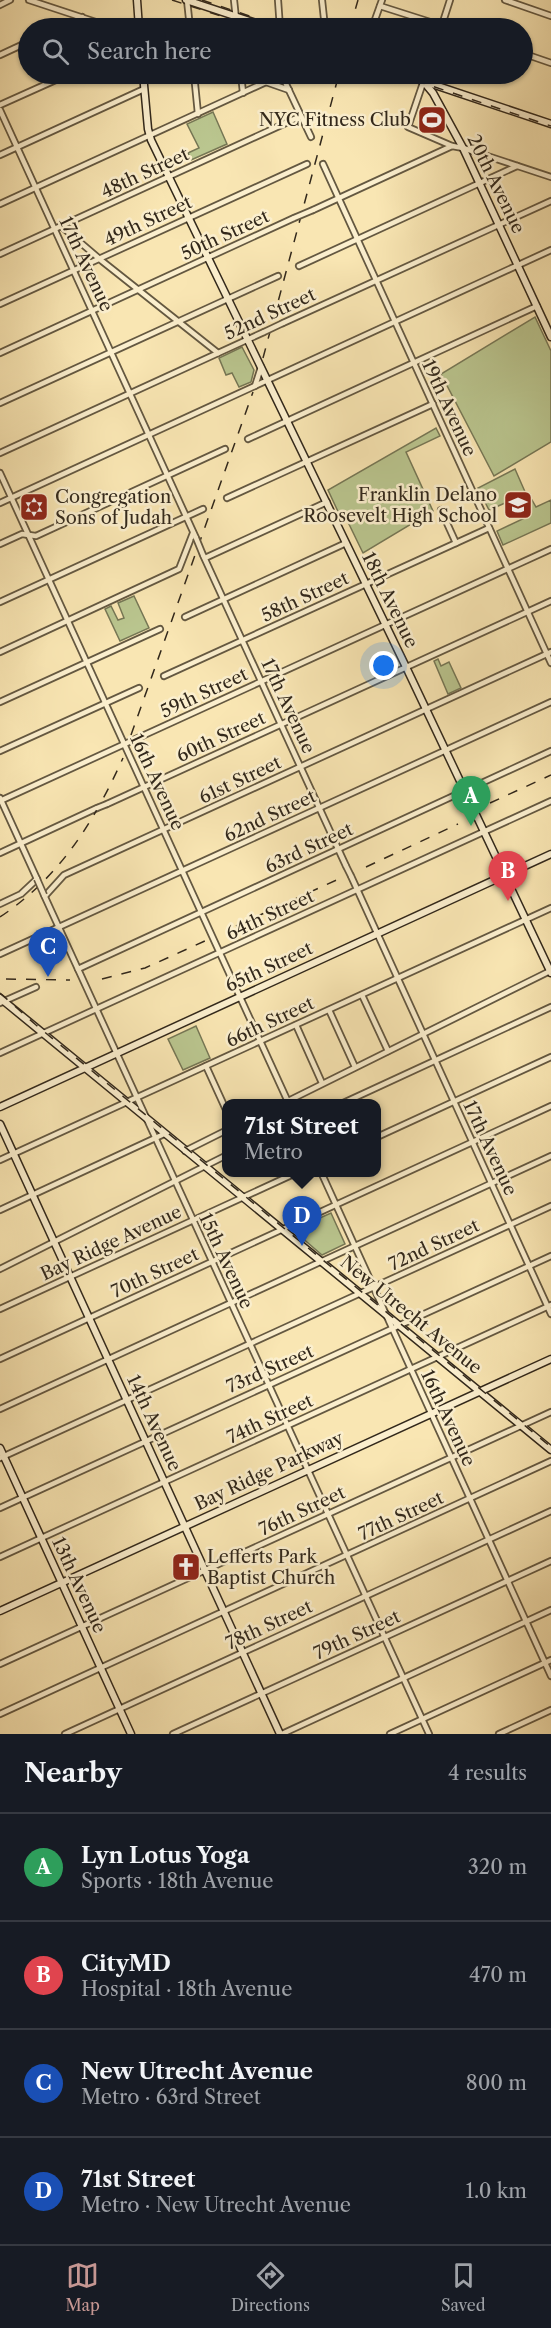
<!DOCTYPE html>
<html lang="en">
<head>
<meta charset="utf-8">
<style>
  body { margin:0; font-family:"Libre Caslon Text",serif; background:#20242c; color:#f1f3f6 }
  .you { position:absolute; left:384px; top:666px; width:21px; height:21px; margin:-15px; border:4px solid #fff; border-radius:50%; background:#1a73e8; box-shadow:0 0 0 9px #1a73e833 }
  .badge { display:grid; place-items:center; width:39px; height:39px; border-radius:50%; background:#c59692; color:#fff; font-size:20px; font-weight:700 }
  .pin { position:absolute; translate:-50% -50px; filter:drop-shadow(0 2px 3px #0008) }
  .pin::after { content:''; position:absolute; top:32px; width:21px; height:18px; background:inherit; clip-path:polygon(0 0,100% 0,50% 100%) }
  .popup { position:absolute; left:222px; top:1099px; width:159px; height:78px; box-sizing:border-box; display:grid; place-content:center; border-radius:12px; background:#171b24; filter:drop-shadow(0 2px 4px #0005); font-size:20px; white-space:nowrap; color:#9ea1a6 }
  .popup b { font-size:22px; color:#f1f3f6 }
  .popup::after { content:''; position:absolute; left:50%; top:100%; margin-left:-12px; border:12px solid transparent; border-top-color:#171b24 }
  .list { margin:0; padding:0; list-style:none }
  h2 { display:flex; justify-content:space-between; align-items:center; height:78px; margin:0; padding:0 24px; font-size:26px }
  h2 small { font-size:20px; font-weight:400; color:#9ea1a6 }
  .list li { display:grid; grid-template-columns:39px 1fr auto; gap:18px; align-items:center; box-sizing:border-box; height:108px; padding:0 24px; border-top:2px solid #363941 }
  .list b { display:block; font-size:22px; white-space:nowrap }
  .list p { margin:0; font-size:20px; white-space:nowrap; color:#9ea1a6 }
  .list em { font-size:20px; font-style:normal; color:#9ea1a6 }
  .icon { flex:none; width:33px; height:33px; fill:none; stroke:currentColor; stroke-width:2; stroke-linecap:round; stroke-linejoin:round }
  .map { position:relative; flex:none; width:551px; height:1734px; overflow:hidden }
  .search { position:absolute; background:#171b24; box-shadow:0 2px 4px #0004; left:18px; right:18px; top:18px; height:66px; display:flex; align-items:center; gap:15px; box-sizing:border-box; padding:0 21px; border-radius:33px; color:#9ea1a6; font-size:22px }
  .sheet { height:510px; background:#171b24 }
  nav { display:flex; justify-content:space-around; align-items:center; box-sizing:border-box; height:84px; border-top:2px solid #363941; background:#171b24; font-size:16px; color:#9ea1a6 }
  nav a { display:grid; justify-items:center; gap:3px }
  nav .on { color:#c59692 }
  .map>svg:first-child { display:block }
</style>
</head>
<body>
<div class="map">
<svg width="551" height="1734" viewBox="0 0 551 1734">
  <rect width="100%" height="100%" fill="#f9e6b3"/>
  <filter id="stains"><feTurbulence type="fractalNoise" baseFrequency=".00333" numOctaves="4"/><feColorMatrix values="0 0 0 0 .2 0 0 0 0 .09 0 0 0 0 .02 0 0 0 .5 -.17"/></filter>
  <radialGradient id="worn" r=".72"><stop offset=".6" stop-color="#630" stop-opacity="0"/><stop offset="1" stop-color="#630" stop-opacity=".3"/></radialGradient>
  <g fill="#bac68f" stroke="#767755" stroke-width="1.5">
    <polygon points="213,112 227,144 191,160 188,153 199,148 187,124"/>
    <polygon points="535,317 551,351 551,442 494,476 441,374"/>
    <polygon points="242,347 254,370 251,382 239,387 232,373 226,375 219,358"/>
    <polygon points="436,428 440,436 406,452 433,511 363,553 345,516 341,518 328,490"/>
    <polygon points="515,469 526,494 489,510 478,488"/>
    <polygon points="532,500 536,507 551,500 551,523 503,545 497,531 529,516 523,504"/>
    <polygon points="134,596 149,628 120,641 105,609 111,606 118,620 124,618 118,603"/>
    <polygon points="438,659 441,666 449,662 461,688 448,694 434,661"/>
    <polygon points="196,1026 210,1058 183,1070 168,1039"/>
    <polygon points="331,1213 345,1244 322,1255 293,1230"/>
  </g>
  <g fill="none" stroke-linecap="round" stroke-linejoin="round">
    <g stroke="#645841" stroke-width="8">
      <g id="street">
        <polyline points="29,0 114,28"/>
        <polyline points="187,0 190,28"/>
        <polyline points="234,0 237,28"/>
        <polyline points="278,0 280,28"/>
        <polyline points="322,0 325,28"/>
        <polyline points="505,0 551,16"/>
        <polyline points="0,5 10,0"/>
        <polyline points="380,6 449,28"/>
        <polyline points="58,28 82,17"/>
        <polyline points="372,28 382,0"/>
        <polyline points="441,28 450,0"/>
        <polyline points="522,53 551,63"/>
        <polyline points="0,55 28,42"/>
        <polyline points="194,74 198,114"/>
        <polyline points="241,74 243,93"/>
        <polyline points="284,74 286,84 311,137"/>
        <polyline points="426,74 408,127 452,146"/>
        <polyline points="266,82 289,90"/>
        <polyline points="0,105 69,74"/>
        <polyline points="0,110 196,538"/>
        <polyline points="0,155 144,89"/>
        <polyline points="323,164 551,663"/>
        <polyline points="0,204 266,82 292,74"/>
        <polyline points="313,210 452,146 463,148 551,177"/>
        <polyline points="61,226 102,261 218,353"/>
        <polyline points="0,254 301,116"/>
        <polyline points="299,266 517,166"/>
        <polyline points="0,304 307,164"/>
        <polyline points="283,323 551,201"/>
        <polyline points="0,353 294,218"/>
        <polyline points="255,386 261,367"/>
        <polyline points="0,403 278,276"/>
        <polyline points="248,439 537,306"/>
        <polyline points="0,453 264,332"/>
        <polyline points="0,473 289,1104"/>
        <polyline points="227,498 433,404"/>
        <polyline points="0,503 551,250"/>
        <polyline points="441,510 456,543"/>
        <polyline points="0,544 22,534 36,536 225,449"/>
        <polyline points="203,555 346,866"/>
        <polyline points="205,558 327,502"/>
        <polyline points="0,602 203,509"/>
        <polyline points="185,617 346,543"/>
        <polyline points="0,652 179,569 193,533"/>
        <polyline points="164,676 489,528"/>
        <polyline points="0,702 160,629"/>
        <polyline points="0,751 139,688"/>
        <polyline points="0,798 37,879"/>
        <polyline points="0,801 551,549"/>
        <polyline points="107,804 551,601"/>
        <polyline points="0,853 97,808"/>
        <polyline points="351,876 551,1314"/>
        <polyline points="44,895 429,1734"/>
        <polyline points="45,896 64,875 551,652"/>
        <polyline points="0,904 21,894 37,879"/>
        <polyline points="0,954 551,702"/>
        <polyline points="78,969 551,751"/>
        <polyline points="362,995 388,1051"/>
        <polyline points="0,1003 36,987"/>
        <polyline points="329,1010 355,1067"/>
        <polyline points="296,1025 322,1083"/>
        <polyline points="0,1053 551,801"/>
        <polyline points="206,1066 227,1112"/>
        <polyline points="282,1104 550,971"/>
        <polyline points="341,1104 551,1007"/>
        <polyline points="377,1137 551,1057"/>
        <polyline points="185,1151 227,1130"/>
        <polyline points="0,1160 551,908"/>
        <polyline points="321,1172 551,1676"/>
        <polyline points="0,1210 164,1134"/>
        <polyline points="0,1269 227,1155"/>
        <polyline points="0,1309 298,1172"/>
        <polyline points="0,1359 551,1106"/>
        <polyline points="0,1409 551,1156"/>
        <polyline points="0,1458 551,1206"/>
        <polyline points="0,1508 551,1256"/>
        <polyline points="0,1557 551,1305"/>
        <polyline points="0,1664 551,1412"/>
        <polyline points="0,1714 551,1461"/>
        <polyline points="65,1734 551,1511"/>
        <polyline points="173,1734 551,1561"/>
        <polyline points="282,1734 551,1610"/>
        <polyline points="390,1734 551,1660"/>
        <polyline points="499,1734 551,1710"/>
      </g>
    </g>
    <g stroke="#32281b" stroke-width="9">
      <g id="secondary">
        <polyline points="137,0 139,28"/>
        <polyline points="186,0 271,28"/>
        <polyline points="143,74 148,129 151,140 406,667 551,973"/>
        <polyline points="402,74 551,124"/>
        <polyline points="423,81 433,93 463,148 551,337"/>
        <polyline points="0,998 551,1450"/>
        <polyline points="0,1107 551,854"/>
        <polyline points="0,1124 280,1734"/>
        <polyline points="0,1448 131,1734"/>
        <polyline points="0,1611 551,1359"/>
      </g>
    </g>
    <use href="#street" stroke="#fbefce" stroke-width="4.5"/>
    <use href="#secondary" stroke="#fbefce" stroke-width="6"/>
    <g stroke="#32281b" stroke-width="1.5" stroke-dasharray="10 10" stroke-linecap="butt">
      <polyline points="172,0 257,28"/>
      <polyline points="202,0 285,28"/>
      <polyline points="350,28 358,0"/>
      <polyline points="396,74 551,126"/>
      <polyline points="263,358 339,74"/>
      <polyline points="131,735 253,392"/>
      <polyline points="490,803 551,775"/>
      <polyline points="366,867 458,824"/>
      <path d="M0,917C60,877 94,822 123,758"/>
      <polyline points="236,926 343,877"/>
      <polyline points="6,979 70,980"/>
      <polyline points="102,979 145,968 207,940"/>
      <polyline points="0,993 36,1025 551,1447"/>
    </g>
    <g stroke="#645841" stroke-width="8" stroke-linecap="butt">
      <g id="street-bridge">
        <polyline points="294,218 313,210"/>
        <polyline points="264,332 283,323"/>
        <polyline points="196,538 203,555"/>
        <polyline points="97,808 107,804"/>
        <polyline points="346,866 351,876"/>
        <polyline points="37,879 44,895"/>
      </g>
    </g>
    <use href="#street-bridge" stroke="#fbefce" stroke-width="4.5"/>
  </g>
  <defs>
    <g id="stadium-square" transform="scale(1.5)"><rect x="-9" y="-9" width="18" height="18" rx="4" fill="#8f2418" stroke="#fbefce"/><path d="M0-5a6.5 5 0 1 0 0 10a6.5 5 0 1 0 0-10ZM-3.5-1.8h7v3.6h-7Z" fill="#fff"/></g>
    <g id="school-square" transform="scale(1.5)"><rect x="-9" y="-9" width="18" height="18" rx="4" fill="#8f2418" stroke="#fbefce"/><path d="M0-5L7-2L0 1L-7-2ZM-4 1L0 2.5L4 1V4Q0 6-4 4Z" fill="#fff"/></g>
    <g id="synagogue-square" transform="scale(1.5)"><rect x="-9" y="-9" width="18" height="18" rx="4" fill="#8f2418" stroke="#fbefce"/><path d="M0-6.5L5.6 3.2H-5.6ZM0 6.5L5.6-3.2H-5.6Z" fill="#fff"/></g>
    <g id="church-square" transform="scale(1.5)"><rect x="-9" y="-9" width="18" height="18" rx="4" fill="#8f2418" stroke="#fbefce"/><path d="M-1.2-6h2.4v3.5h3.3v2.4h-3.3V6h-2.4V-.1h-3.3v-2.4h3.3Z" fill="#fff"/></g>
  </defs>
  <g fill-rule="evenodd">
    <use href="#stadium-square" x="432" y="120"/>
    <use href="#school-square" x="518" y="505"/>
    <use href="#synagogue-square" x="34" y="507"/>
    <use href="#church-square" x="186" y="1567"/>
  </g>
  <g text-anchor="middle" stroke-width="5" stroke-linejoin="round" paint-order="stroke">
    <g font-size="18" fill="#32281b" stroke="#fbefce" text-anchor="end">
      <text x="411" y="126">NYC Fitness Club</text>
      <text x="497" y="501">Franklin Delano<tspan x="497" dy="21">Roosevelt High School</tspan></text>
      <text x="55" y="503" text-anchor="start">Congregation<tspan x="55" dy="21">Sons of Judah</tspan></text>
      <text x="207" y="1563" text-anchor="start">Lefferts Park<tspan x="207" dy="21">Baptist Church</tspan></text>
    </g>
    <g font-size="18" fill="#32281b" stroke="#fbefce">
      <text transform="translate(145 173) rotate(-25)" y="6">48th Street</text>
      <text transform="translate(496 184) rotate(64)" y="6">20th Avenue</text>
      <text transform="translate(148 221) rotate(-25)" y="6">49th Street</text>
      <text transform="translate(225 235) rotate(-25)" y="6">50th Street</text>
      <text transform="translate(86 264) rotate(65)" y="6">17th Avenue</text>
      <text transform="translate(270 314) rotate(-25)" y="6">52nd Street</text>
      <text transform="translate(449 408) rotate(65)" y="6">19th Avenue</text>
      <text transform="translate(305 597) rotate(-25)" y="6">58th Street</text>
      <text transform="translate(390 600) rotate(64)" y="6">18th Avenue</text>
      <text transform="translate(204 693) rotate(-25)" y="6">59th Street</text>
      <text transform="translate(288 706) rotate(65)" y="6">17th Avenue</text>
      <text transform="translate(221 737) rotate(-25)" y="6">60th Street</text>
      <text transform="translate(240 780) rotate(-25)" y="6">61st Street</text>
      <text transform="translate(157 782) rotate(65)" y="6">16th Avenue</text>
      <text transform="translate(270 816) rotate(-25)" y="6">62nd Street</text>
      <text transform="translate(309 848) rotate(-25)" y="6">63rd Street</text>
      <text transform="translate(270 915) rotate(-25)" y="6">64th Street</text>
      <text transform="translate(269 967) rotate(-25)" y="6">65th Street</text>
      <text transform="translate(270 1022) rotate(-25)" y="6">66th Street</text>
      <text transform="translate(490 1148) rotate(65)" y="6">17th Avenue</text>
      <text transform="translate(111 1243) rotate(-25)" y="6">Bay Ridge Avenue</text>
      <text transform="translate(434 1245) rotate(-25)" y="6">72nd Street</text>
      <text transform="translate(226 1261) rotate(65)" y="6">15th Avenue</text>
      <text transform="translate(155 1273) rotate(-25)" y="6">70th Street</text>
      <text transform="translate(411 1315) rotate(39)" y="6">New Utrecht Avenue</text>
      <text transform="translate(270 1369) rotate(-24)" y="6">73rd Street</text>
      <text transform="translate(448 1418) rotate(65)" y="6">16th Avenue</text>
      <text transform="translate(270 1419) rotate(-25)" y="6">74th Street</text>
      <text transform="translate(154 1423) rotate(65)" y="6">14th Avenue</text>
      <text transform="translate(269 1471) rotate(-25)" y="6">Bay Ridge Parkway</text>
      <text transform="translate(302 1511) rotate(-25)" y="6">76th Street</text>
      <text transform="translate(401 1516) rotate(-25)" y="6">77th Street</text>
      <text transform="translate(79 1585) rotate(65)" y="6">13th Avenue</text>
      <text transform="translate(269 1625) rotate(-25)" y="6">78th Street</text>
      <text transform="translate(357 1635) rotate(-25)" y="6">79th Street</text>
    </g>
  </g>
  <rect width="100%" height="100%" filter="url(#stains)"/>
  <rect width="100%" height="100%" fill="url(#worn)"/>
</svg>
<div class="you"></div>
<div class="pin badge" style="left:471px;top:826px;background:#2e9e5b">A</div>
<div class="pin badge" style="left:508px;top:901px;background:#e0444e">B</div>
<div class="pin badge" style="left:48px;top:977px;background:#1a4fb4">C</div>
<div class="pin badge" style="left:302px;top:1246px;background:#1a4fb4">D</div>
<div class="popup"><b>71st Street</b>Metro</div>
<div class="search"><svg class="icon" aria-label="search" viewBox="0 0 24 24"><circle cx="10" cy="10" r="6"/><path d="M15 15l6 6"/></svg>Search here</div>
</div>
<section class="sheet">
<h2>Nearby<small>4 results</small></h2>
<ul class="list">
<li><span class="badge" style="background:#2e9e5b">A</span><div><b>Lyn Lotus Yoga</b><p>Sports · 18th Avenue</p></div><em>320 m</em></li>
<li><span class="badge" style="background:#e0444e">B</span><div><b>CityMD</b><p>Hospital · 18th Avenue</p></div><em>470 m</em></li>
<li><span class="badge" style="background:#1a4fb4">C</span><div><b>New Utrecht Avenue</b><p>Metro · 63rd Street</p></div><em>800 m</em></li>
<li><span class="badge" style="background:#1a4fb4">D</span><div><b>71st Street</b><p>Metro · New Utrecht Avenue</p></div><em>1.0 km</em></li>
</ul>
</section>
<nav>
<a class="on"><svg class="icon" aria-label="map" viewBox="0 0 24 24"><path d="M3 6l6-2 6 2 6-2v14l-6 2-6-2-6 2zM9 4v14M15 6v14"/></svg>Map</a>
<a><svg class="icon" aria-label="directions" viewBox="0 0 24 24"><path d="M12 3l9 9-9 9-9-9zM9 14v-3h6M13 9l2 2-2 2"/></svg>Directions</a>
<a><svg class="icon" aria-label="saved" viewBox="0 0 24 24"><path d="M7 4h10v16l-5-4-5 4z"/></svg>Saved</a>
</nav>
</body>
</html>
